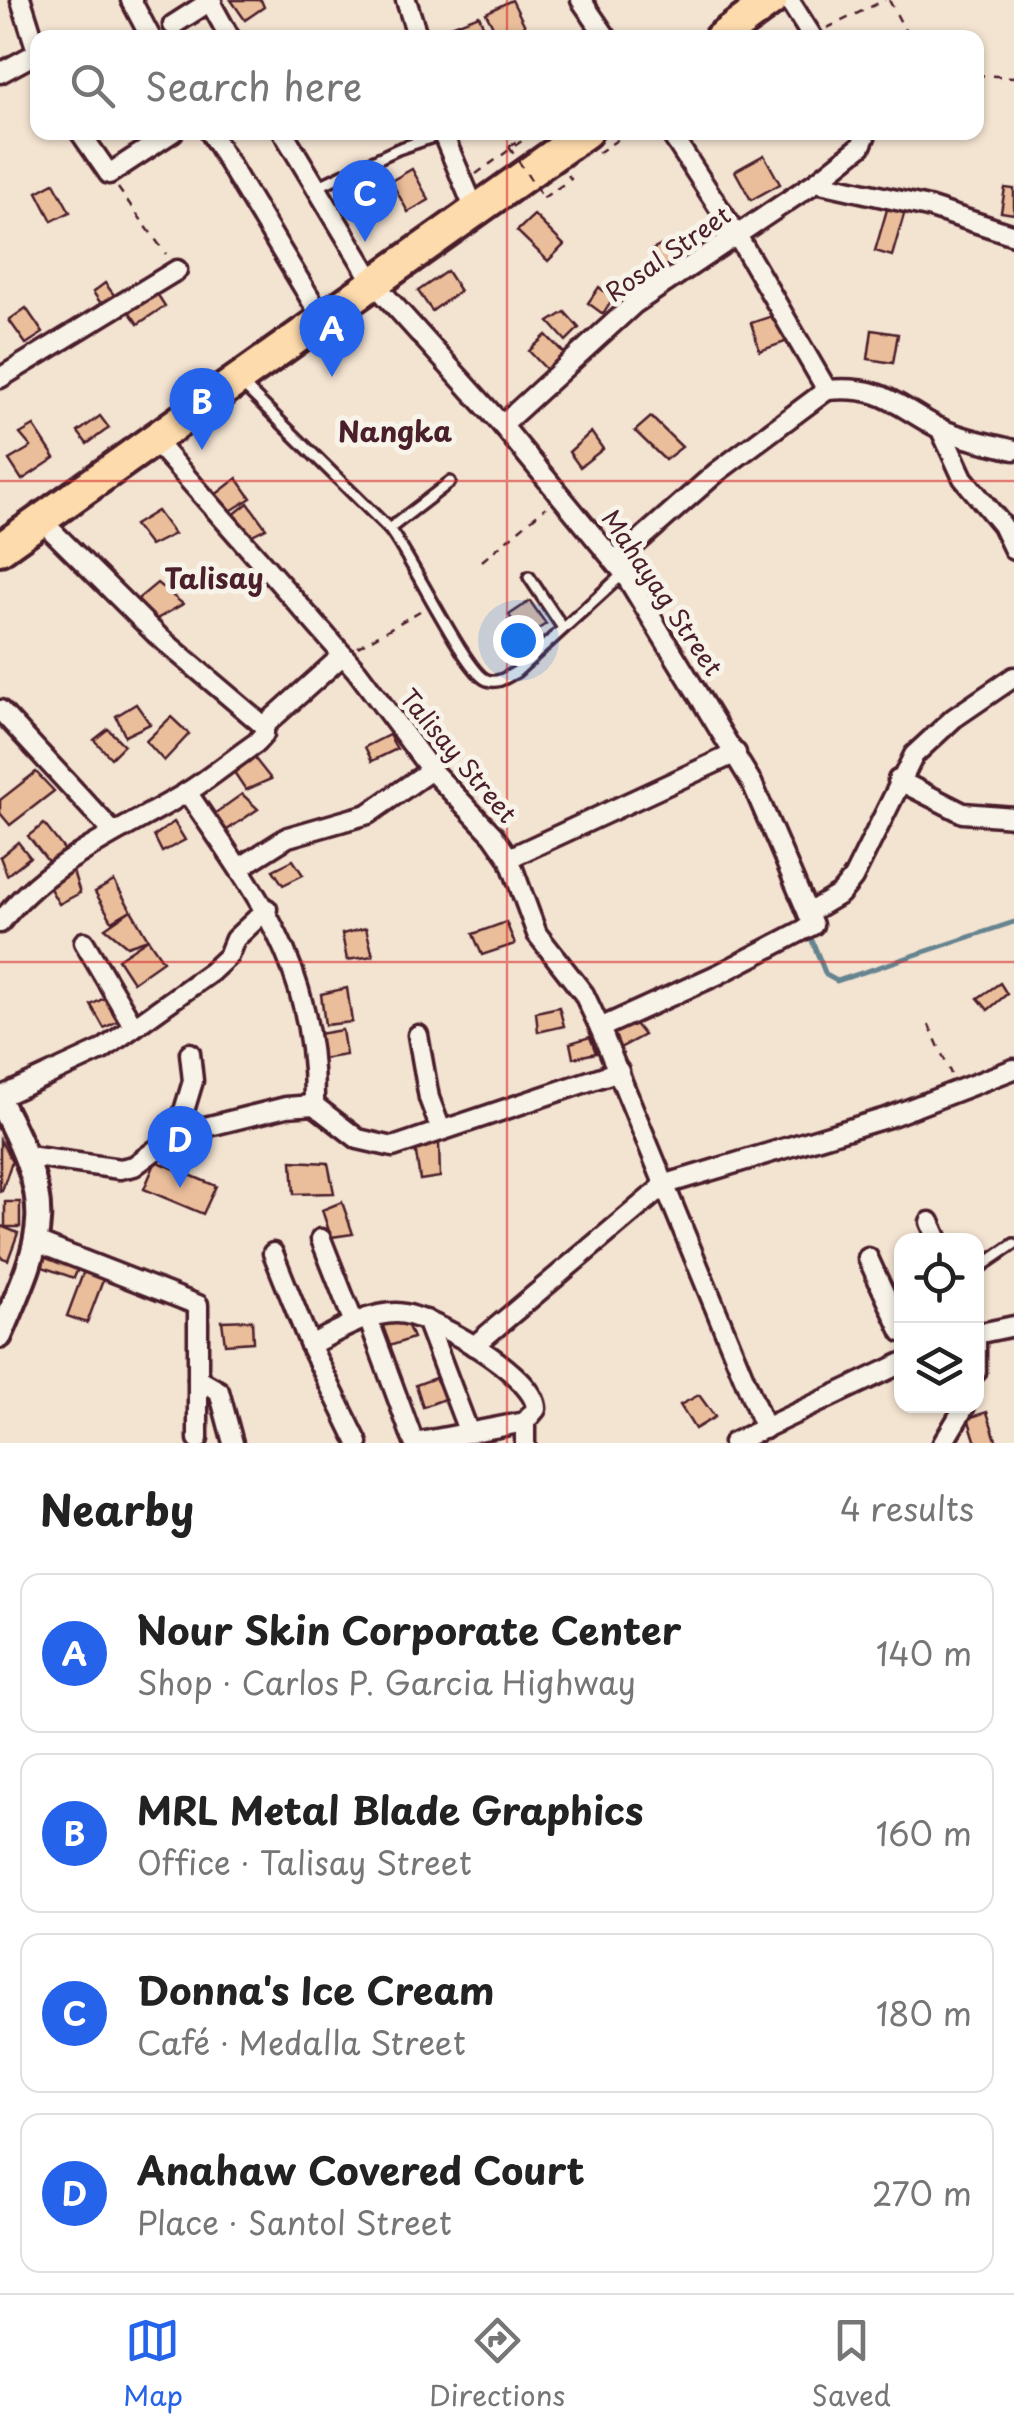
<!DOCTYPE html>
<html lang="en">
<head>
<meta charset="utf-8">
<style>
  body { margin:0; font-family:"Playpen Sans",sans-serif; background:#f6f6f6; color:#222 }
  .controls { position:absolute; right:30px; bottom:30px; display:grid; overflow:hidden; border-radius:20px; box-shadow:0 2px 8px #0004 }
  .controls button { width:90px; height:90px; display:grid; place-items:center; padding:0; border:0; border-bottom:2px solid #e0e0e0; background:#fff; color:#222; font:50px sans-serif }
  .you { position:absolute; left:518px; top:640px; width:35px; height:35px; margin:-25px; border:8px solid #fff; border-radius:50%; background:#1a73e8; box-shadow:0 0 0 15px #1a73e833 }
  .badge { display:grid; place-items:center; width:65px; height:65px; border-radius:50%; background:#2563eb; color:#fff; font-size:32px; font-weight:700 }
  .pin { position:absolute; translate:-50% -82px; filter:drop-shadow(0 2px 5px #0008) }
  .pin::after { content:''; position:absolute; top:52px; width:35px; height:30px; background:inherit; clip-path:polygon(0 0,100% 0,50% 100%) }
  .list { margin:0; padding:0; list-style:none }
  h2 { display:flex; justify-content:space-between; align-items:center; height:130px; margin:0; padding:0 40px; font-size:42px }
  h2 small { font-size:32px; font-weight:400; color:#767676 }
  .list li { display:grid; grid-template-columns:65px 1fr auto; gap:30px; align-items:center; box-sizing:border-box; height:160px; margin:0 20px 20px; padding:0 20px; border:2px solid #e0e0e0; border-radius:20px }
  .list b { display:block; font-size:38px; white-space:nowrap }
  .list p { margin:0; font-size:32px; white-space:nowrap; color:#767676 }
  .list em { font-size:32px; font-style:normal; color:#767676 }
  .icon { flex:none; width:55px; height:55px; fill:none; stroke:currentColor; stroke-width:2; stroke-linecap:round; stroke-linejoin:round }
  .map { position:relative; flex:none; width:1014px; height:1443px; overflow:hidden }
  .search { position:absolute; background:#fff; box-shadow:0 2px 8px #0004; left:30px; right:30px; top:30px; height:110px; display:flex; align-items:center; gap:25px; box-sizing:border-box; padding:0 35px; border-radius:20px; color:#767676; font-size:38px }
  .sheet { height:850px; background:#fff }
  nav { display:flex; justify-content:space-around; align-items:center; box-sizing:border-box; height:140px; border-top:2px solid #e0e0e0; background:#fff; font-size:28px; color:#767676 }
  nav a { display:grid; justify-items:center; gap:5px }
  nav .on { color:#2563eb }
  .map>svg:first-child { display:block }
</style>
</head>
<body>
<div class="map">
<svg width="1014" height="1443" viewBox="0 0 1014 1443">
  <rect width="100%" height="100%" fill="#f3e3d1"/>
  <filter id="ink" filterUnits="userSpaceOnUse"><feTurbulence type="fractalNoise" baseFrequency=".01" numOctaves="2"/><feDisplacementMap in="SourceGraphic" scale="20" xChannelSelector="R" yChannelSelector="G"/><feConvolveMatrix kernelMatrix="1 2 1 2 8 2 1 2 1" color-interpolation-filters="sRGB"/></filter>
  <g filter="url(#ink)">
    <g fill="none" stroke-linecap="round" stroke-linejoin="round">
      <polyline stroke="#668490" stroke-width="5" points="809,933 826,975 837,981 1014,922"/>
    </g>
    <g fill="#ebbe9b" stroke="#4a1f2b" stroke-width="2.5">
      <polygon points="231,0 261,0 264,7 245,20"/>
      <polygon points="512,0 531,38 499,38 486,13"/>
      <polygon points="479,15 488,38 425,38 425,36"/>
      <polygon points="764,155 780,184 751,200 735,171"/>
      <polygon points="412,169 429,200 408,212 391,181"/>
      <polygon points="54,183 70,212 52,221 37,192"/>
      <polygon points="1005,188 1014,189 1014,214 1001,212"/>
      <polygon points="888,206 905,211 892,256 875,251"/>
      <polygon points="534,215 564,245 548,261 517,231"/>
      <polygon points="668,242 677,261 658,269 650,251"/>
      <polygon points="447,271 460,291 432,311 418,291"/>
      <polygon points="105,283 117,299 104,308 93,292"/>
      <polygon points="599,287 613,299 603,314 588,303"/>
      <polygon points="156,292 165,306 138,324 128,310"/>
      <polygon points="26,308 43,333 26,344 9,320"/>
      <polygon points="565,312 579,328 566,341 549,322"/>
      <polygon points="778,314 788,341 760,351 751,323"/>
      <polygon points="872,330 898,334 893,363 868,359"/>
      <polygon points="546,335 565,354 547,370 529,351"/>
      <polygon points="100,416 109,428 87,444 78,432"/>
      <polygon points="651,417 682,447 665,460 635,431"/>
      <polygon points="34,426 55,458 22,480 9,460 31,447 20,434"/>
      <polygon points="591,432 603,449 580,467 569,452"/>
      <polygon points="237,478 251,498 229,512 214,496"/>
      <polygon points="248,503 266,528 244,539 227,520"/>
      <polygon points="157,511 174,534 150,546 134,525"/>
      <polygon points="157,583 183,604 153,621 133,603"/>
      <polygon points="530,601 546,624 523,639 509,615"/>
      <polygon points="136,704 150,724 125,736 116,716"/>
      <polygon points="171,717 189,734 164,761 146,741"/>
      <polygon points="108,729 124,745 111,758 94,740"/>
      <polygon points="389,735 397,749 372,761 365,747"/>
      <polygon points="252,755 271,779 246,790 232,769"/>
      <polygon points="36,772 54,791 10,825 0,813 0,800"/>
      <polygon points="242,794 258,809 227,830 214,814"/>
      <polygon points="174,822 185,840 162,852 154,836"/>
      <polygon points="44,824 66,852 50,864 28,836"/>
      <polygon points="18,842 30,857 7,875 0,857"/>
      <polygon points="293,860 303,875 283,885 273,870"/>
      <polygon points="72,868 80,893 59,904 48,885"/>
      <polygon points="114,881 131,910 112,921 95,892"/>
      <polygon points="131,910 148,939 127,946 105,928"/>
      <polygon points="506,922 515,944 482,955 473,934"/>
      <polygon points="366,928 373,956 347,960 342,934"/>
      <polygon points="148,939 163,961 133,982 118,959"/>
      <polygon points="1000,983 1007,994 988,1010 978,998"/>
      <polygon points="347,988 352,1022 325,1025 321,994"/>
      <polygon points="114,993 127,1016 104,1028 91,1005"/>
      <polygon points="559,1007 564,1026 538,1032 536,1012"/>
      <polygon points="635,1024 644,1035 616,1050 609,1035"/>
      <polygon points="342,1030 346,1055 321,1059 318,1034"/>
      <polygon points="590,1037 596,1053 573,1058 570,1043"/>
      <polygon points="0,1140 12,1161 2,1191 0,1191"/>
      <polygon points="439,1143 440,1177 420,1180 415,1146"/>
      <polygon points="156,1161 216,1186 203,1214 144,1189"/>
      <polygon points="292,1161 328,1163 334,1193 294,1194"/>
      <rect x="5" y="1202" width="15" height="25"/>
      <polygon points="342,1202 353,1234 331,1237 322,1210"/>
      <polygon points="1,1226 18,1233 8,1260 0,1257"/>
      <polygon points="40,1249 80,1264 74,1278 34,1264"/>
      <polygon points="85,1268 105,1275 87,1323 67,1316"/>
      <polygon points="405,1319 413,1338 384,1348 376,1323"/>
      <polygon points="252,1320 253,1342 225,1344 222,1321"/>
      <polygon points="435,1378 447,1398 423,1407 416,1385"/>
      <polygon points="699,1395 715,1417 695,1429 680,1405"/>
      <polygon points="987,1412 997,1443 976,1443 968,1418"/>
    </g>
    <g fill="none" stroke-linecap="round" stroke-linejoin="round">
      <g stroke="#4a1f2b" stroke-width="16">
        <g id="lane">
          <polyline points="317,187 398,149 442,134"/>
          <path d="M242,384L389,529C411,556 466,673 487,680C498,684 507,677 516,672L624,573"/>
          <polyline points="389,529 450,482"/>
          <polyline points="529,577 563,628"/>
          <polyline points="976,1270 1014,1244"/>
        </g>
      </g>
      <g stroke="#4a1f2b" stroke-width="25">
        <g id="street">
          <polyline points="21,0 38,54"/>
          <polyline points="131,0 151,38"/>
          <polyline points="209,0 230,38"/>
          <polyline points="406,0 418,38"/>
          <polyline points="581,0 607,38"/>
          <polyline points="789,0 813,38"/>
          <polyline points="173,25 212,0"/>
          <polyline points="0,73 37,53"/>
          <polyline points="80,132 109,174 173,132"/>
          <polyline points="210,132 322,318"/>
          <polyline points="283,132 373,282 502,425 624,573 752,783 813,925 719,974 600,1028"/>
          <polyline points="442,132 475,210"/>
          <polyline points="670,132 738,237 827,390"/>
          <polyline points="816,182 928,207 1014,235"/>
          <polyline points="0,378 177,270"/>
          <path d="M827,390C882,385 894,404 937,427C961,439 989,443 1014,450"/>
          <polyline points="502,425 634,304 816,182 861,146 867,132"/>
          <polyline points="940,428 963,478 1002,525 1014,550"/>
          <polyline points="152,438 357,671 431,770 493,835 509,858 537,934 584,994 600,1028 765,1429"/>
          <polyline points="41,520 158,636 264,726"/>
          <polyline points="616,561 717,472 827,390"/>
          <polyline points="0,710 112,831"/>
          <polyline points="898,780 963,813 1014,817"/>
          <path d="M187,792C260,900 316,968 314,1105"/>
          <polyline points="509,858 736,753"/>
          <polyline points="239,868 288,837 368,814 431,770"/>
          <polyline points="808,913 840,894 853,878 914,755 954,718 1014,677"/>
          <path d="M0,923C47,861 121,832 186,793C210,778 233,759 256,743L264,734V726L343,655"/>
          <polyline points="84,942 134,1027"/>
          <polyline points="418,1035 429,1098 441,1130"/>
          <polyline points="0,1097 102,1050 211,972 228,956 235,939 267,909"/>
          <polyline points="177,1134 193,1081 190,1053"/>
          <polyline points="28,1156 120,1169 134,1166 177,1134 286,1107 314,1105 358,1139 393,1147 619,1071"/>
          <polyline points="930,1222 938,1240"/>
          <polyline points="321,1239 354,1323"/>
          <polyline points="36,1242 198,1305 198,1439"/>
          <polyline points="273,1253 310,1345 358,1443"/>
          <polyline points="868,1258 902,1332"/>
          <polyline points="368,1318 414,1443"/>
          <polyline points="426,1320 469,1433"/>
          <polyline points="976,1334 1014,1326"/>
          <polyline points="976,1339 976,1372"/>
          <path d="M310,1345C337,1332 366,1313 396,1313C429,1313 536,1375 536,1409L525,1422V1443"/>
          <polyline points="474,1346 666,1184 889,1117 1014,1069"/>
          <polyline points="198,1379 219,1391 233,1443"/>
          <polyline points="415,1443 525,1422"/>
          <polyline points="733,1443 902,1363"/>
          <polyline points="943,1443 965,1406"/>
        </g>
      </g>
      <g stroke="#4a1f2b" stroke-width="30">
        <path id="secondary" d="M0,1102C55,1208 47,1228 0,1336"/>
      </g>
      <g stroke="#4a1f2b" stroke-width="38">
        <g id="highway">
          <polyline points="720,38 772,0"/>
          <polyline points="0,549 586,132"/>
        </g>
      </g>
      <g stroke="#4a1f2b" stroke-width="2.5" stroke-dasharray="8 8" stroke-linecap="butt">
        <polyline points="889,0 909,38"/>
        <polyline points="827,28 885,0"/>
        <polyline points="976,75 1014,77"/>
        <polyline points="509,147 531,132"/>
        <polyline points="598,153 629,132"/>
        <polyline points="476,174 534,132"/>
        <polyline points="118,188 166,254"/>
        <polyline points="543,198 571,179 568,175"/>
        <polyline points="482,561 546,507"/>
        <polyline points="358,647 420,611"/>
        <polyline points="929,1025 951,1074"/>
      </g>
      <use href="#lane" stroke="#f7f3e8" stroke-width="9"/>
      <use href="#street" stroke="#f7f3e8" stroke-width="18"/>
      <use href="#secondary" stroke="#f7f3e8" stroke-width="22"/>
      <use href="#highway" stroke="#fedbac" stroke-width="30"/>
      <polyline stroke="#4a1f2b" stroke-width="2.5" stroke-dasharray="8 8" stroke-linecap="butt" points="509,147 543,198"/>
    </g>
  </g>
  <path fill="none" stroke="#d62828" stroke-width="2.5" stroke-opacity="0.55" d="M507,0V38M507,132V1443M0,481H1014M0,962H1014"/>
  <g text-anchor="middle" stroke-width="10" stroke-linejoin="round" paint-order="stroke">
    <g font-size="25" fill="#4a1f2b" stroke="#f7f3e8">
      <text transform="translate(668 254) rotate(-35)" y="9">Rosal Street</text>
      <text transform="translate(662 593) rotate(56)" y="9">Mahayag Street</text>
      <text transform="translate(458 756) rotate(50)" y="9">Talisay Street</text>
    </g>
    <g font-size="28" font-weight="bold" fill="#4a1f2b" stroke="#f7f3e8">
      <text x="395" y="442">Nangka</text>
      <text x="214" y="589">Talisay</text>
    </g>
  </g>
</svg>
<div class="controls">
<button><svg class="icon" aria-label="locate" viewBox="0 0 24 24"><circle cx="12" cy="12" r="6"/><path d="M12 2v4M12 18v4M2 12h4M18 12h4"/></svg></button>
<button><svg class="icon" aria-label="layers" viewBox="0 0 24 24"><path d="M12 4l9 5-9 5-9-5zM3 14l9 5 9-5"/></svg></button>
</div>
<div class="you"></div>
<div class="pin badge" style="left:332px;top:377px">A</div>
<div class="pin badge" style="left:202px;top:450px">B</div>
<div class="pin badge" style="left:365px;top:242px">C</div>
<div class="pin badge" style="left:180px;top:1188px">D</div>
<div class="search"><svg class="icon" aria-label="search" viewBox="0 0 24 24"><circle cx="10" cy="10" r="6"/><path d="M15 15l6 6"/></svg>Search here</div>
</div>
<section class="sheet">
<h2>Nearby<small>4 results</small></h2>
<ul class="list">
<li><span class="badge">A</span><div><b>Nour Skin Corporate Center</b><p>Shop · Carlos P. Garcia Highway</p></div><em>140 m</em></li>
<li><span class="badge">B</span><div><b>MRL Metal Blade Graphics</b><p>Office · Talisay Street</p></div><em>160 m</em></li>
<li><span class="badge">C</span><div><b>Donna's Ice Cream</b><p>Café · Medalla Street</p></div><em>180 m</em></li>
<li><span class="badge">D</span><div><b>Anahaw Covered Court</b><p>Place · Santol Street</p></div><em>270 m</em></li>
</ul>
</section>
<nav>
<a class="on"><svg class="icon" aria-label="map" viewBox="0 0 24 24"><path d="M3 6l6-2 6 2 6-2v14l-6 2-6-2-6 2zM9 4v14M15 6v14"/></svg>Map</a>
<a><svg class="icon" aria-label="directions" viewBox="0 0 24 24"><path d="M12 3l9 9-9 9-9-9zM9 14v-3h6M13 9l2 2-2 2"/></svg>Directions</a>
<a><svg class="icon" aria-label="saved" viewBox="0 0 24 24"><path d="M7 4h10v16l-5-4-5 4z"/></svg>Saved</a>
</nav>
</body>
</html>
